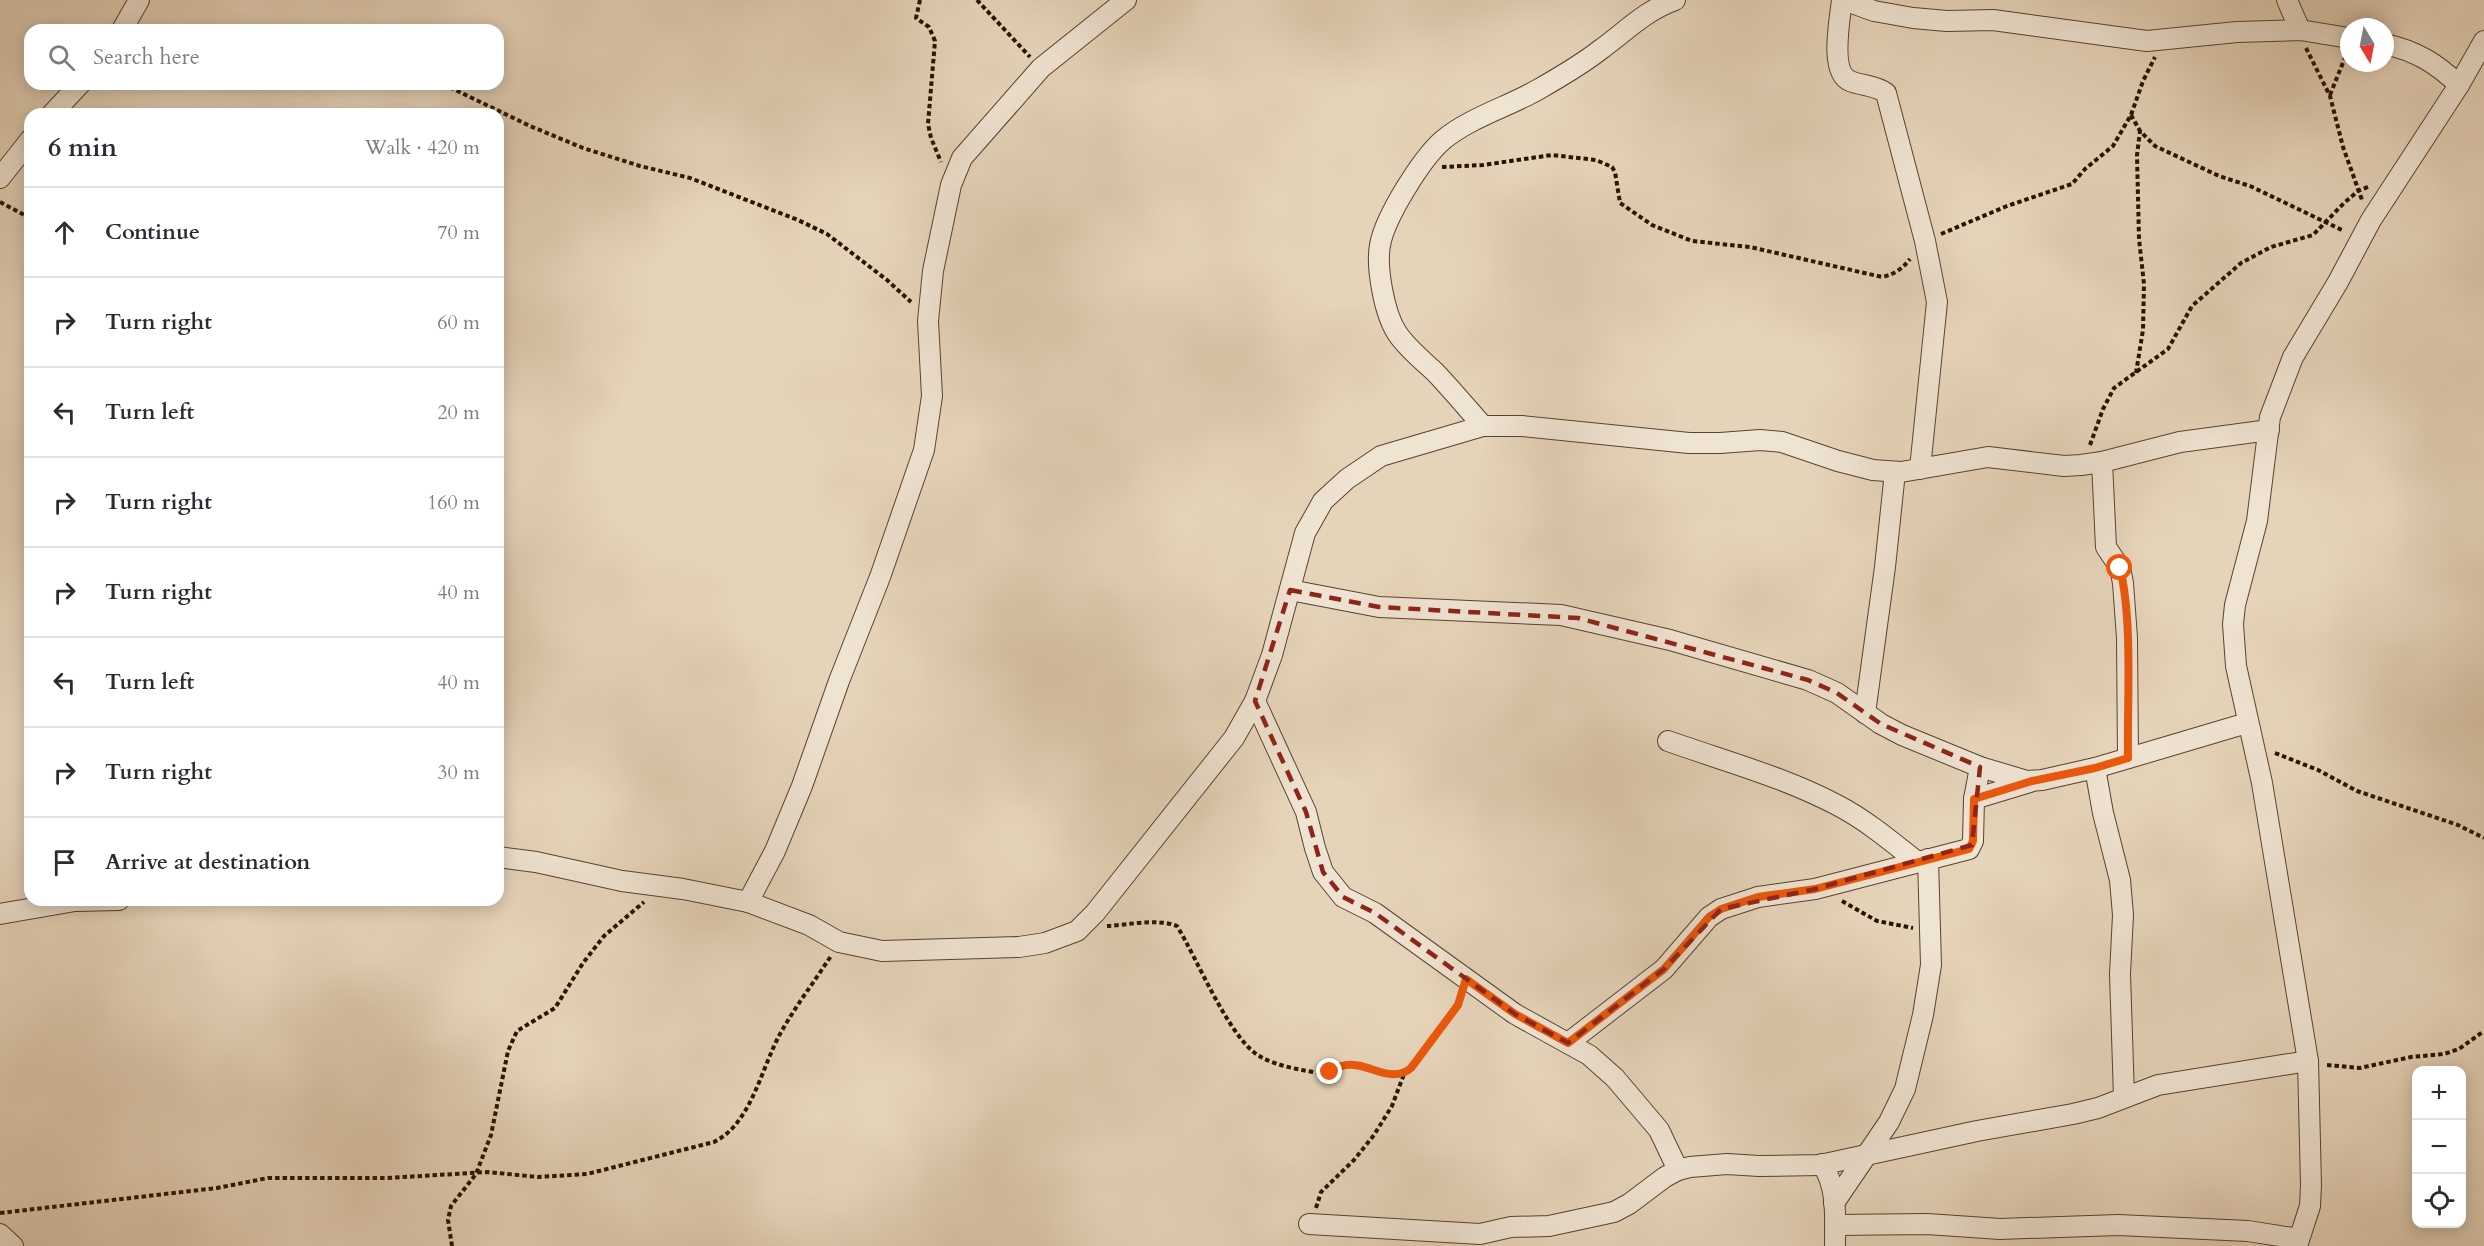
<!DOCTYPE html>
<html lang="en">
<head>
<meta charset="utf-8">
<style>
  body { margin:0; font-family:Cardo,serif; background:#f2f2f3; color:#2b2b33 }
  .controls { position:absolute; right:18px; bottom:18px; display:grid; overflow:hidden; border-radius:12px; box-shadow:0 3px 15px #0003 }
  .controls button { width:54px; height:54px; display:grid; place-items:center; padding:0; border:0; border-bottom:2px solid #e1e1e2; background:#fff; color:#2b2b33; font:30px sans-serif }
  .compass { position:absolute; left:2340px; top:18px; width:54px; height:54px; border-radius:50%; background:#fff; box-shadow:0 3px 15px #0003; rotate:170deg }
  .stop { position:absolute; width:18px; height:18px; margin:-14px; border:4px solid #ea580c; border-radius:50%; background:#fff }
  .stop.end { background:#ea580c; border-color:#fff; box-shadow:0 2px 6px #0008 }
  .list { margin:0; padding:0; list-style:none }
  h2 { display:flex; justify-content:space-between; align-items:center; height:78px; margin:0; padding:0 24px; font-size:26px }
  h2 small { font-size:20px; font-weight:400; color:#7c7c81 }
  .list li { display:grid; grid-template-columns:39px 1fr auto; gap:18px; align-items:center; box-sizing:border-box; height:90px; padding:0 24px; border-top:2px solid #e1e1e2 }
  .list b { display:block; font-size:22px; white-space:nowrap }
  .list em { font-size:20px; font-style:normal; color:#7c7c81 }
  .icon { flex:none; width:33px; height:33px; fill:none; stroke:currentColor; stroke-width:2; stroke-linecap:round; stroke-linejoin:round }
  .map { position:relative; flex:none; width:2484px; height:1246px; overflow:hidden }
  .search { position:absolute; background:#fff; box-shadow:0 3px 15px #0003; left:24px; top:24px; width:480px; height:66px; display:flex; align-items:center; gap:15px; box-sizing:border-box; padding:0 21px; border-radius:18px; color:#7c7c81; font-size:22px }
  .panel { position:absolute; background:#fff; box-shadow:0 3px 15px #0003; left:24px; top:108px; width:480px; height:798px; border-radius:18px }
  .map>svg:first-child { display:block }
</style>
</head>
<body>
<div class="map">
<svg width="2484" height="1246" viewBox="0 0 2484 1246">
  <rect width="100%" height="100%" fill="#e6d4ba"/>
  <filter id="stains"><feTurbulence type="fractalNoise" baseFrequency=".00333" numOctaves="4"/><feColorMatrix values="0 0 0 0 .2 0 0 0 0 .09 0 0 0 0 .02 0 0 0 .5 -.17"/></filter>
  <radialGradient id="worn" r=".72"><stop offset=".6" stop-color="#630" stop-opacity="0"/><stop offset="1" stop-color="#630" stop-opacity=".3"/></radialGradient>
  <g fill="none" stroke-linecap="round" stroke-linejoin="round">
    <g stroke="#58432e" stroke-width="22">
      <g id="minor">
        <path d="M1842,0C1840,19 1829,72 1850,81C1862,86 1875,85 1886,93L1925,241L1937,302L1920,469"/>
        <polyline points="1844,0 1874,11 1913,18 1947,21 1993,20 2147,41 2237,32 2300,30 2349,38"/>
        <polyline points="2287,0 2300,30"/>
        <polyline points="122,30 139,0"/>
        <path d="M2385,44C2416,51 2436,63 2459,85"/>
        <polyline points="52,114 80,84"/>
        <polyline points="0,178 30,140"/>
        <path d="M1483,426C1467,408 1452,390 1435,372C1422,360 1406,347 1397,333C1384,313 1376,267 1380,245C1385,217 1422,158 1443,140C1471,117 1508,107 1539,89C1560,77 1581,65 1600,50C1625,32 1646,10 1675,0"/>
        <polyline points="2102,462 2106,547 2120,568 2123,583 2127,638 2128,758"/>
        <polyline points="1290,590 1379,607 1561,615 1670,640 1808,680 1837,693 1881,724 1902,735 1980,767 2027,781 2042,780 2095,768 2247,723"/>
        <polyline points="1255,701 1306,812 1315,848 1323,872 1343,897 1375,913 1515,1014 1589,1055 1615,1078 1659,1130 1678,1170"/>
        <polyline points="1865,713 1885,567 1895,472"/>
        <path d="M1668,741C1724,761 1784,777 1837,805C1866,820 1891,841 1916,861"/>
        <polyline points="2095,768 2103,813 2120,880 2123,915 2120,974 2124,1097"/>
        <polyline points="1974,799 2030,782"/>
        <polyline points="498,857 536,862 622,881 683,889 748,902 809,925 839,942 882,951 1019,947 1045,943 1077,931 1095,913 1234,738 1255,701 1272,655 1305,533 1323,501 1347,479 1381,456 1483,426 1522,426 1689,443 1720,443 1760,440 1782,442 1838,461 1873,470 1901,472 1988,457 2064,466 2081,465 2102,462 2180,442 2269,430"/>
        <polyline points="748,902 775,851 802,786 839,681 880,577 924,450 932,396 928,321 933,271 951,185 962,158 1041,68 1126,0"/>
        <polyline points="0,914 75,901 119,900"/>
        <polyline points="1568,1043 1664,969 1709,917 1721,909 1758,897 1815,889 1969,849 1973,841 1974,799 1980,767"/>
        <path d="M1822,1164C1838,1188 1835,1218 1835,1246"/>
        <polyline points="1834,1203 1889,1122 1905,1089 1923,1015 1931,965 1928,859"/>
        <polyline points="1309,1224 1480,1234 1511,1227 1549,1226 1614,1212 1629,1204 1665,1177 1678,1170 1690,1167 1727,1164 1759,1166 1820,1165 1977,1131 2073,1114 2098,1108 2158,1085 2308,1061"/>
        <polyline points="1835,1225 1927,1224 2000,1229 2118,1225 2248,1231 2299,1239"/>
        <polyline points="0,1234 13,1246"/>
        <polyline points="2297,1246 2310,1206 2311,1185 2308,1061 2262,783 2236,666 2233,624 2235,605 2257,521 2270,417 2293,357 2338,282 2371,220 2459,85 2484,41"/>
      </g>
    </g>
    <g stroke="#281300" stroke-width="4" stroke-dasharray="4.5 3" stroke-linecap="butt">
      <polyline points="920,0 916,18 929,27 935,41 928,124 931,138 941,162"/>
      <polyline points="977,0 1030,57"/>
      <polyline points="2306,48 2330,96 2343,147 2362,200"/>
      <polyline points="443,84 530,126 583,148 640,166 690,178 798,220 827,234 887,280 911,302"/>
      <polyline points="2330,95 2346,55"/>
      <polyline points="2131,115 2140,131 2155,146 2219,176 2250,186 2344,231"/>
      <path d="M1442,167L1483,165L1552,155L1596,160L1612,167L1615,172L1620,203L1652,225L1692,241L1750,247L1882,277C1895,274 1902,269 1910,259"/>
      <polyline points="0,202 30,218"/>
      <polyline points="1941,234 2007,206 2072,184 2085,169 2113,146 2131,115 2143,81 2155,57"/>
      <polyline points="2136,373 2143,330 2144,284 2139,239 2137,155 2140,131"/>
      <polyline points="2090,445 2103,409 2114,388 2168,349 2192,306 2241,263 2271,247 2313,235 2344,203 2358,191 2370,186"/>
      <polyline points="2275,753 2318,770 2357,791 2458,825 2484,838"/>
      <polyline points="1842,901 1877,921 1913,928"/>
      <path d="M1107,926C1128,925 1157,918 1177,926C1197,958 1230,1041 1261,1057C1277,1066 1301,1070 1319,1073C1331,1074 1338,1065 1350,1065C1369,1064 1385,1077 1404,1074C1419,1061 1454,1016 1460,997"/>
      <polyline points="2327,1065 2360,1068 2411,1057 2444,1054 2459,1049 2484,1031"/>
      <polyline points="1316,1208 1321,1192 1354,1160 1374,1135 1392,1106 1404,1074"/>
      <path d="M0,1213L217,1188L268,1178H387L488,1172L538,1177L587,1174L714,1142C751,1124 761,1069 780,1034C795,1007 814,982 831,956"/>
      <polyline points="452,1246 448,1220 451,1206 476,1174 491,1135 508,1051 517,1031 555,1008 583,963 604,936 644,902"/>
    </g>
    <use href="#minor" stroke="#efe3d2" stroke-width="20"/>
  </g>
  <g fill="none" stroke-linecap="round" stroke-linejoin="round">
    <path stroke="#ea580c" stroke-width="8" d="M1330,1072C1333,1070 1338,1067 1342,1066C1366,1059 1390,1086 1411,1068L1458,1005L1466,979L1515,1014L1568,1043L1664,969L1709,917L1721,909L1758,897L1815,889L1969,849L1973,841L1974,799L2032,781L2095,768L2128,758C2127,701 2133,622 2120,568"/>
  </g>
  <path fill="none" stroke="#8f2418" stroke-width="4.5" stroke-dasharray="12 8" stroke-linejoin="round" d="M1290,590L1379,607L1578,618L1808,680L1837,693L1881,724L1980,767L1972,845L1815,889L1721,909L1664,969L1568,1043L1515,1014L1375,913L1343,897L1323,872L1306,812L1255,701Z"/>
  <rect width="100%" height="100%" filter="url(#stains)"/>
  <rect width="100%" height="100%" fill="url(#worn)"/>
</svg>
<div class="controls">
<button>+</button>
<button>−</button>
<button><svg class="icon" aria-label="locate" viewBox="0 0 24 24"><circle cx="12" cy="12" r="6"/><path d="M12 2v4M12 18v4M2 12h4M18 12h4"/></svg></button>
</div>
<svg class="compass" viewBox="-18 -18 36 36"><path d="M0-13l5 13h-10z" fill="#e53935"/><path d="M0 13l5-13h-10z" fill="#7c7c81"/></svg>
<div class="stop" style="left:2120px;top:568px"></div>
<div class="stop end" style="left:1330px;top:1072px"></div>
<div class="search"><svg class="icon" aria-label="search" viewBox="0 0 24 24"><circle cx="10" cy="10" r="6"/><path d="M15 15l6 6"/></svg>Search here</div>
<section class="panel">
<h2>6 min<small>Walk · 420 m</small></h2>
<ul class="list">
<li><svg class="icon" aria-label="ahead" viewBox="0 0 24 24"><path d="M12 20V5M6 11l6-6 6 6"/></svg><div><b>Continue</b></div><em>70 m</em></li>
<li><svg class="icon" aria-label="right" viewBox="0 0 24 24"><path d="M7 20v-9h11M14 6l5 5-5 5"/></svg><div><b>Turn right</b></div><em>60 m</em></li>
<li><svg class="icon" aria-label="left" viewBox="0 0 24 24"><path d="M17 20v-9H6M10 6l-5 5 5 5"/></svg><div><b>Turn left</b></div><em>20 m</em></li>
<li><svg class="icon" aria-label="right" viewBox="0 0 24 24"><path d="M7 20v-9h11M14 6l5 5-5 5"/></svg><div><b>Turn right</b></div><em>160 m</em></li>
<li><svg class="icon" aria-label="right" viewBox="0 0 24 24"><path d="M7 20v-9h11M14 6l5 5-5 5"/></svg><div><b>Turn right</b></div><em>40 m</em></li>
<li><svg class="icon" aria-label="left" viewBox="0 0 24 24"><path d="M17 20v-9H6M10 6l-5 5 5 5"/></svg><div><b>Turn left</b></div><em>40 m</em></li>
<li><svg class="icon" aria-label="right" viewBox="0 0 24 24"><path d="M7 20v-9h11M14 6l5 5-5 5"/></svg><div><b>Turn right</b></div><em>30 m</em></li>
<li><svg class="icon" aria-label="arrive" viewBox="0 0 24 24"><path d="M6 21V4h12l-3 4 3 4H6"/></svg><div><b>Arrive at destination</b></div></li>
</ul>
</section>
</div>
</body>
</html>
